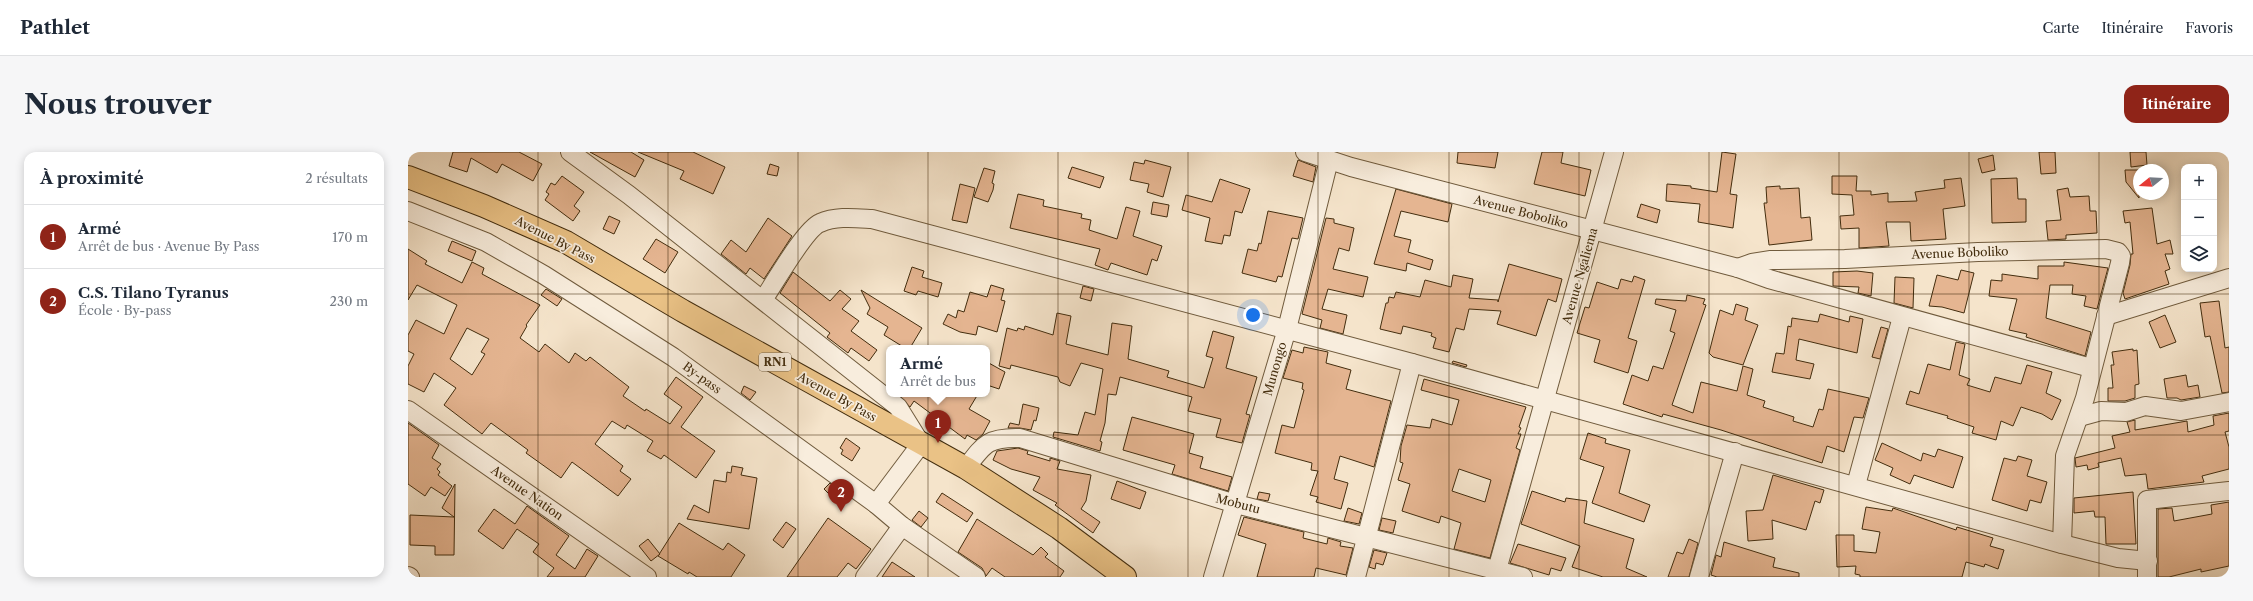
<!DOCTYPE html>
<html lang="fr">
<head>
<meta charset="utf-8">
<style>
  body { margin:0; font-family:"Libre Caslon Text",serif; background:#f6f6f7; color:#1f2937 }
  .controls { position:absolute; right:12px; top:12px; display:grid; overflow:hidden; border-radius:8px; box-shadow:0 2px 10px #0003 }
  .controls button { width:36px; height:36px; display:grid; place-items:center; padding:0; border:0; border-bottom:1px solid #e0e1e3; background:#fff; color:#1f2937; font:20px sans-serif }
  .compass { position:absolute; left:1725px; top:12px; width:36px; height:36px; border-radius:50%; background:#fff; box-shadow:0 2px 10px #0003; rotate:252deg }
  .you { position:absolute; left:845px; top:163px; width:14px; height:14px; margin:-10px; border:3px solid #fff; border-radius:50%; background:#1a73e8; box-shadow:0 0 0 6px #1a73e833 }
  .badge { display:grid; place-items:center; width:26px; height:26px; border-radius:50%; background:#8f2418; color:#fff; font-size:13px; font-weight:700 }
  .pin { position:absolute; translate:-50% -33px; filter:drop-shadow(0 1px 2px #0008) }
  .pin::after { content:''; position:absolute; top:21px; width:14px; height:12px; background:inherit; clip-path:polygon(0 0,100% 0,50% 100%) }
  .popup { position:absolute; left:478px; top:193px; width:104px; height:52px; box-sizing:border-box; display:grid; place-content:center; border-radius:8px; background:#fff; filter:drop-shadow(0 1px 3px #0005); font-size:13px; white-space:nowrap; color:#747a83 }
  .popup b { font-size:15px; color:#1f2937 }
  .popup::after { content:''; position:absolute; left:50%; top:100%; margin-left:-8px; border:8px solid transparent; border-top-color:#fff }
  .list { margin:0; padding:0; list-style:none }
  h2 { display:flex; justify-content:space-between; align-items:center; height:52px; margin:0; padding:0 16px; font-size:17px }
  h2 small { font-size:13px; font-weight:400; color:#747a83 }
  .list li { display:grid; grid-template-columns:26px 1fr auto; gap:12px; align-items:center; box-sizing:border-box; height:64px; padding:0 16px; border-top:1px solid #e0e1e3 }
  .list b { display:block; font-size:15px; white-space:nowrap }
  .list p { margin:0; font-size:13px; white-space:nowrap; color:#747a83 }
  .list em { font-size:13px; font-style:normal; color:#747a83 }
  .icon { flex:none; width:22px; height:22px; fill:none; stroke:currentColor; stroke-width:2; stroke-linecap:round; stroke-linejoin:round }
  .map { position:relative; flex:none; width:1821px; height:425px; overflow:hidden; border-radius:12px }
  header { display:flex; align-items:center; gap:24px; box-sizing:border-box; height:56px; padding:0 20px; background:#fff; border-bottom:1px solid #e0e1e3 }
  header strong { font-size:19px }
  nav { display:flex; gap:22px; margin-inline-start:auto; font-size:14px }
  .intro { display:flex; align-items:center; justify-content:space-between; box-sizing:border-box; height:96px; padding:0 24px }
  h1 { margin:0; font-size:28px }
  .button { padding:10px 18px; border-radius:12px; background:#8f2418; color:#fff; font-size:14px; font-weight:700 }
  main { display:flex; gap:24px; padding:0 24px }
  aside { flex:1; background:#fff; border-radius:12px; box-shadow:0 2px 10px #0003 }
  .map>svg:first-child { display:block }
</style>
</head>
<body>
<header>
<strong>Pathlet</strong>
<nav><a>Carte</a><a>Itinéraire</a><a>Favoris</a></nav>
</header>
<div class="intro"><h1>Nous trouver</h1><a class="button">Itinéraire</a></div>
<main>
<aside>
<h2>À proximité<small>2 résultats</small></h2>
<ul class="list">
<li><span class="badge">1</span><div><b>Armé</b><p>Arrêt de bus · Avenue By Pass</p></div><em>170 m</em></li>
<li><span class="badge">2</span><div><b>C.S. Tilano Tyranus</b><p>École · By-pass</p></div><em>230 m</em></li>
</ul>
</aside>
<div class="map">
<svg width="1821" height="425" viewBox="0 0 1821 425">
  <rect width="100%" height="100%" fill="#f5e4cb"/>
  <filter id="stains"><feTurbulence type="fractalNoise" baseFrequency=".005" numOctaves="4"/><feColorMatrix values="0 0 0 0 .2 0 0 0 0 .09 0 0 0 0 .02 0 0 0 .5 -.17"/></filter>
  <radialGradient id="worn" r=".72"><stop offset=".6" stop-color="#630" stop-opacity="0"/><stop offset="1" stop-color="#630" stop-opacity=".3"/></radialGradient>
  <g fill="#e5b591" stroke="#432d0e" fill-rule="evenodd">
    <polygon points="45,0 111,0 134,12 125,29 94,12 89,21 63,6 59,20 41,14"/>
    <polygon points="182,0 223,0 236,8 227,25"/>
    <polygon points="230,0 285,0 317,15 305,42 272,27 276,19"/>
    <polygon points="1050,0 1090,0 1087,16 1049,11"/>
    <polygon points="1134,0 1155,0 1153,11 1183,18 1177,44 1126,32"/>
    <polygon points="1314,0 1328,2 1322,42 1329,43 1325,76 1290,70 1292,52 1258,49 1259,32 1283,34 1283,36 1309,40"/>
    <polygon points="1631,0 1647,0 1648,21 1633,22"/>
    <polygon points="1722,0 1738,0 1739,13 1723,15"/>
    <polygon points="1585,3 1587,18 1574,21 1570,7"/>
    <polygon points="737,8 763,15 755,45 739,40 741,32 722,28 726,10 736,12"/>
    <polygon points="890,8 908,15 905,30 885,24"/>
    <polygon points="362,12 371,15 369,24 359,22"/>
    <polygon points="664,15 696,25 692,36 660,26"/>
    <polygon points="576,16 587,19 584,31 586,32 585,38 580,50 566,45"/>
    <polygon points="1717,18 1731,18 1731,46 1718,30"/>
    <polygon points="154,24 176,40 166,54 172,59 165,69 137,48 141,42 138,40 143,31 147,33"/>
    <polygon points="1424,24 1449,24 1448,39 1463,39 1463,43 1480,41 1480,50 1509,49 1507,40 1537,36 1536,28 1553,26 1557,54 1535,57 1538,87 1503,89 1502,70 1478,70 1481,94 1451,96 1451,76 1433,77 1432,64 1446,63 1444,43 1424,42"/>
    <polygon points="1609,26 1610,47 1618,47 1618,70 1584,71 1583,27"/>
    <polygon points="812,27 842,37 834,61 827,59 822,84 816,83 814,92 797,89 802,66 774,58 778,43 804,50"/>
    <polygon points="552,32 567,36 559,71 544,68"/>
    <polygon points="1372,34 1372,37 1391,36 1393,66 1402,65 1404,88 1361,93 1356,51 1359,51 1358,35"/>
    <polygon points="1660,36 1662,45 1681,44 1682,59 1688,59 1689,81 1658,83 1658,87 1640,88 1638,69 1653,68 1649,38"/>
    <polygon points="988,37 1044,52 1040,70 993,59 986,84 1003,88 1000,100 1025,108 1022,118 999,111 998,119 966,112"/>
    <polygon points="610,42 636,48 635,54 674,62 673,66 683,68 681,78 709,87 718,55 732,59 725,84 754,94 749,109 744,107 739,123 703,111 700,118 687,113 692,97 602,76"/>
    <polygon points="745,50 761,53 759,65 743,62"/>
    <polygon points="1233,52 1252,58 1249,71 1229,65"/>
    <polygon points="1744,56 1749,92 1762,88 1765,102 1757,102 1762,117 1757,119 1761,132 1717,147 1715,141 1722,113 1723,102 1725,102 1722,70 1717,71 1715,59"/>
    <polygon points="860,59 895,66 890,87 884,86 874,125 870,124 868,130 834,121 840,97 849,99 851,91 853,92"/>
    <polygon points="201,64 212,69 206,82 195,77"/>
    <polygon points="360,66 384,84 356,127 342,116 338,122 313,102 323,88 338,100"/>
    <polygon points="918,66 926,67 926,71 946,76 941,99 931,96 925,117 960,125 955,145 920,137 914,157 939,163 935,182 912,176 914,168 894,162"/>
    <polygon points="248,87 270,100 257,121 235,107"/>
    <polygon points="44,89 68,99 64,109 40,99"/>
    <path d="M0,97L19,109L17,112L54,131L64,110L76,116L74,122L132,153L118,173L119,174L112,186L131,200L137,192L161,211L167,201L178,209L182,205L221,235L215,244L237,259L238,257L262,272L274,255L256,242L268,225L295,245L273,275L307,299L288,326L256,303L253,307L239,299L245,289L219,273L217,277L204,269L187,292L215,314L212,319L223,327L210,344L164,310L153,326L118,301L120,298L83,271L74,282L36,253L48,236L26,221L16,240L0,232V214L6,202L0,199V183L8,168L36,182L49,153L9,133L0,148ZM59,176L81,187L73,200L77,202L64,223L42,207Z"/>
    <polygon points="1656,110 1700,116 1689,157 1676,154 1678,144 1664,142 1665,133 1642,133 1638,166 1683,180 1677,204 1618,185 1619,182 1601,178 1609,147 1581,144 1583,128 1594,129 1594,122 1630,127 1630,114 1656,114"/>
    <polygon points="1101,112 1154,127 1148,150 1140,147 1128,184 1089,172 1093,159 1061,157 1056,178 1048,176 1041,200 1025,196 1028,186 1023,184 1024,181 995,174 993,182 972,177 978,151 980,151 981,145 986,146 988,140 1012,145 1017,128 1043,135 1045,123 1065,127 1061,146 1090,148 1090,150"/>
    <polygon points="504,115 516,119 514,125 534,131 530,145 510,139 508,143 496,139"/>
    <polygon points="1553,118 1566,121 1556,161 1534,155 1521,154 1529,123 1550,128"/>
    <polygon points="1449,119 1465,121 1463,144 1450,141 1451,135 1425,134 1425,120"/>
    <polygon points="385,120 422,149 432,138 443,147 434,157 451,169 443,179 469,198 461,209 443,196 440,201 419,185 422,181 372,141"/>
    <polygon points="1226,124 1237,128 1220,186 1229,189 1220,221 1186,210 1192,188 1169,181 1177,155 1181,156 1189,130 1210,137 1213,127 1224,130"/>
    <polygon points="1487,125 1506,126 1505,156 1486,151"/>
    <polygon points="583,133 596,137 593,148 597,149 589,180 570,174 568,183 552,180 535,172 540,162 548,166 550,158 556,160 562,140 579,145"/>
    <polygon points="675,134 686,137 683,149 672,146"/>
    <polygon points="138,137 154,147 149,154 133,143"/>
    <polygon points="453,138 514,176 502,196 497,196 476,183 480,175 459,162 462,156"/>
    <polygon points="1279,143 1297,147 1295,152 1298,153 1264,253 1285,261 1293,230 1329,239 1335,214 1345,217 1339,243 1357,249 1355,255 1386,265 1385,269 1405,275 1411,257 1415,258 1420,237 1461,246 1455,266 1446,265 1436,300 1419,294 1414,311 1313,278 1255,262 1254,265 1215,252 1224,223 1240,229 1245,214 1255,217 1267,181 1262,179 1268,158 1247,152 1248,147 1278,149"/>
    <polygon points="1811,149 1817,196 1821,195 1821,240 1814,241 1802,184 1797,185 1792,151"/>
    <polygon points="1328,152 1340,156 1337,168 1350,173 1335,213 1305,205 1301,201 1312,158 1325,163"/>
    <polygon points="649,161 663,164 658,192 700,203 704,171 724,174 720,207 761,219 759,225 796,236 805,206 798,204 805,179 826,185 818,216 849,225 838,262 842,263 834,291 808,285 813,267 780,259 784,245 712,225 708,243 700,242 697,271 692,289 694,290 692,299 645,285 646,280 670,283 677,260 687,263 695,217 673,211 662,234 652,230 650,225 603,213 602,217 591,214 599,176 609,179 610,176 616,178 617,174 645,183"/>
    <polygon points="1412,162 1441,170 1442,164 1455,167 1449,201 1391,187 1388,208 1406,212 1402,227 1364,220 1368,201 1376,202 1380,174 1383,175 1384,166 1410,170"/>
    <polygon points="1757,163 1768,190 1752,196 1741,170"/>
    <polygon points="1473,175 1480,177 1472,207 1464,205"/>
    <polygon points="1548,190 1557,192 1551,223 1562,227 1559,233 1582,240 1587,225 1613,232 1619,213 1644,220 1638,241 1653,248 1644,268 1634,262 1613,255 1605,274 1593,269 1588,288 1564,281 1566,275 1539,266 1540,264 1498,252 1502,239 1511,242 1520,212 1542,218"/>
    <polygon points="896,195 920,200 918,211 943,218 938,237 983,249 966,315 932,304 926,327 940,331 933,357 908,350 910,345 902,343 910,319 903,318 904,311 867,301 874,273 886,276 896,238 894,237 895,231 875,226 884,198 895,201"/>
    <polygon points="1725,197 1725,199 1729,198 1731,232 1727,233 1727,246 1717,249 1700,249 1700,236 1705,236 1703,213 1706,213 1704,200"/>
    <polygon points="1045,209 1059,213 1058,215 1044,211"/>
    <polygon points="579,210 597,220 591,237 579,233"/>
    <polygon points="1778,223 1780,235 1790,233 1792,245 1773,248 1769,246 1759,246 1756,227"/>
    <path d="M1016,227L1118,255L1111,275L1113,276L1110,282H1113L1108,296L1112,298L1082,406L1046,397L1053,371L1033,364L1031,371L994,359L1002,332L990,328L995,311L992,310L993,294L999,273L1022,276L1024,267L1044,273L1051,248L1013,238ZM1051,317L1083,328L1077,350L1044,339Z"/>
    <polygon points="336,234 348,240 342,248 333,241"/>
    <polygon points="490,242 570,242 561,257 582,269 575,282 568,288 559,283 557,287 506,249 502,255"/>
    <polygon points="615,252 631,256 628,269 626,268 623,278 612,276 600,276 602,271 611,273"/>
    <polygon points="1821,261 1821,279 1817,280 1821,295 1821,317 1794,324 1796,330 1740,337 1738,322 1717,324 1713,306 1690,311 1691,315 1680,318 1679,313 1668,315 1667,306 1707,296 1704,284 1722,280 1719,270 1727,268 1727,278 1779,269 1780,280 1806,273 1805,264"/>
    <polygon points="724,265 786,282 781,301 795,305 792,316 824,325 820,339 764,322 767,313 715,298"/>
    <polygon points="0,271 31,293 24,306 33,312 29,317 32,320 30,323 44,334 37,344 23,335 17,344 0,332"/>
    <polygon points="1180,281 1198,287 1197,291 1222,298 1211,341 1242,353 1236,370 1184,351 1196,315 1172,307"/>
    <polygon points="438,286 452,296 444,309 433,302 435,298 432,296"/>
    <polygon points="1474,291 1513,309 1515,301 1527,305 1530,297 1555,305 1545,336 1506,323 1502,332 1482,323 1485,316 1467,308"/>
    <polygon points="610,296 620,299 619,302 642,309 642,306 652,309 649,317 683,323 678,349 673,357 692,370 685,381 647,353 649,351 625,338 632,325 603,317 585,308 589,299"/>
    <polygon points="1610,304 1624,308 1619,324 1639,330 1633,351 1622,348 1619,359 1584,348 1596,306 1608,309"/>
    <polygon points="324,314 335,316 333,323 349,326 341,377 279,367 286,353 301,361 306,328 318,330 319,320 323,321"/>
    <polygon points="1365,323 1416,338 1412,351 1407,349 1398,378 1364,368 1365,387 1340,389 1338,359 1355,358"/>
    <polygon points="709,329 738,340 732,357 703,347"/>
    <polygon points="422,331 434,340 427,348 416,337"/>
    <polygon points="47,332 46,403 27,403 27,394 2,393 2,363 46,365 34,356"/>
    <polygon points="1124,339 1157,350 1158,346 1179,349 1176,371 1226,387 1218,416 1239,425 1195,425 1164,415 1172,394 1113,372"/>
    <polygon points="851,340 862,342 860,349 849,347"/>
    <polygon points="1725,340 1728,392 1698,392 1697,365 1687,365 1686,359 1666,361 1666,346"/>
    <polygon points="534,341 565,361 559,370 528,350"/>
    <polygon points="1821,350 1821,414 1793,420 1793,417 1761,425 1750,425 1750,357 1764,356 1766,369 1804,362 1803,353"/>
    <polygon points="119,354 161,384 148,403 167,417 179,397 190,404 177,425 139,425 146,416 125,400 131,392 109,377 95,397 70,379 86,357 107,372"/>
    <polygon points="1458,355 1484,359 1485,356 1548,378 1549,375 1585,386 1582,394 1596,398 1590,417 1577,412 1576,415 1558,410 1554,425 1452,425 1452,423 1447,422 1448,414 1429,415 1428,383 1446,383 1446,399 1468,401 1472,380 1454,377"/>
    <polygon points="940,356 954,361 951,372 936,369"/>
    <polygon points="511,359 520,366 513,375 504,368"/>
    <polygon points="836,365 896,380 895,386 919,392 920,386 933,390 932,394 945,396 938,423 908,416 906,425 849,425 858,392 830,383"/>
    <polygon points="420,366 463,397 448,417 440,411 429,425 379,425"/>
    <polygon points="974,366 988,369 985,381 971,378"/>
    <polygon points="569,367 625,403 633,395 640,402 637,405 656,419 652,425 597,425 584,416 578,424 574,416 550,400"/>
    <polygon points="378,370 388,377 375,396 365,388"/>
    <polygon points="271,371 315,398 320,391 337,403 323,425 289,425 281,420 280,422 250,404"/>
    <polygon points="240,387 252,402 243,409 231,394"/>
    <polygon points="1281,387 1290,391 1281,425 1260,425 1269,400 1275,402"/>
    <polygon points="1316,390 1367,406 1365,415 1391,421 1391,425 1309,425 1303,423 1308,403 1313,405"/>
    <polygon points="1110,392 1158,406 1153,419 1143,416 1141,423 1102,411"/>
    <polygon points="966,398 979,401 975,413 968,411 967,417 961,415"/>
    <polygon points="484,410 507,425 474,425"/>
  </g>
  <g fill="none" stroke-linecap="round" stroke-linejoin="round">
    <g stroke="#705b3d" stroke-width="20">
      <g id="minor">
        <polyline points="162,0 221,43 490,255 513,292 468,352"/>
        <polyline points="897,0 943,15 1330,116 1361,127 1683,216"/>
        <polyline points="0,59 78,90 136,123 265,205 468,352 494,374 568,425"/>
        <polyline points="1330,116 1344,111 1363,108 1437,107 1570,100 1698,97 1710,100 1713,104 1712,111 1677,246 1657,304 1654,392"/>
        <path d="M355,148C366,132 397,77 412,71C428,64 446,66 464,67L1004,211L1654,392L1710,406L1740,409"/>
        <polyline points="1698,164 1821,126"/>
        <polyline points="0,258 239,425"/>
        <polyline points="1671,265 1693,259 1718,260 1737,254 1773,259 1821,250"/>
        <path d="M558,316C576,292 580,285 612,286L828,352L1115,425"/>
        <polyline points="1448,333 1494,165"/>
        <polyline points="0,424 2,425"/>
        <polyline points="457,425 494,374"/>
        <polyline points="805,425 879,177 921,8"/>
        <polyline points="948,425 1004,211"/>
        <polyline points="1087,425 1206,0"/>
        <polyline points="1291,425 1327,300"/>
        <polyline points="1739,425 1739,348 1821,339"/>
      </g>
    </g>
    <g stroke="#432d0e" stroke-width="24">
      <polyline id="highway" points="0,25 76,54 158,90 275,159 558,316 651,376 717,425"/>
    </g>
    <use href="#minor" stroke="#f8eddd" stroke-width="18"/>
    <use href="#highway" stroke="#eac286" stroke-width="22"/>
  </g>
  <path fill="none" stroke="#432d0e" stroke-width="1" stroke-opacity="0.55" d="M130,0V425M260,0V425M390,0V425M520,0V425M650,0V425M780,0V425M910,0V425M1041,0V425M1171,0V425M1301,0V425M1431,0V425M1561,0V425M1691,0V425M0,142H1821M0,283H1821"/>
  <g text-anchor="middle" stroke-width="3.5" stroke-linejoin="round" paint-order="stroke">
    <rect fill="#f8eddd" stroke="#79674c" stroke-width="1" x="351" y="201" width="32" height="18" rx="3"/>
    <g font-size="11" font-weight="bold" fill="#432d0e">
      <text x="367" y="214">RN1</text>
    </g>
    <g font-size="12" fill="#432d0e" stroke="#f8eddd">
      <text transform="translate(1113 60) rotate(15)" y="4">Avenue Boboliko</text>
      <text transform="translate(147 88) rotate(27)" y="4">Avenue By Pass</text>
      <text transform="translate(1552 101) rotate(-2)" y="4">Avenue Boboliko</text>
      <text transform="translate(1172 124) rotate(-74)" y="4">Avenue Ngaliema</text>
      <text transform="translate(867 217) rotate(-74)" y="4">Munongo</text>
      <text transform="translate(294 226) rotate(36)" y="4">By-pass</text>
      <text transform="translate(429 245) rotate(29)" y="4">Avenue By Pass</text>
      <text transform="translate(119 341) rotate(35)" y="4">Avenue Nation</text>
      <text transform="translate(830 352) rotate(15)" y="4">Mobutu</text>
    </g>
  </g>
  <rect width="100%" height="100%" filter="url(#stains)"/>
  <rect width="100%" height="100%" fill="url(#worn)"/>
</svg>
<div class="controls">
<button>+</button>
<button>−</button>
<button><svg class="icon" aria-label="layers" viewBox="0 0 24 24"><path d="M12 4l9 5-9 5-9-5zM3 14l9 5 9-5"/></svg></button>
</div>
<svg class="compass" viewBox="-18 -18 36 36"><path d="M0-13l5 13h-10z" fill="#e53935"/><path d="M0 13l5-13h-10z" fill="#747a83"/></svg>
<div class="you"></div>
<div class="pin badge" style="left:530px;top:291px">1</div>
<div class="popup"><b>Armé</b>Arrêt de bus</div>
<div class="pin badge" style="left:433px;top:360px">2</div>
</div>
</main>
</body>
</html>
